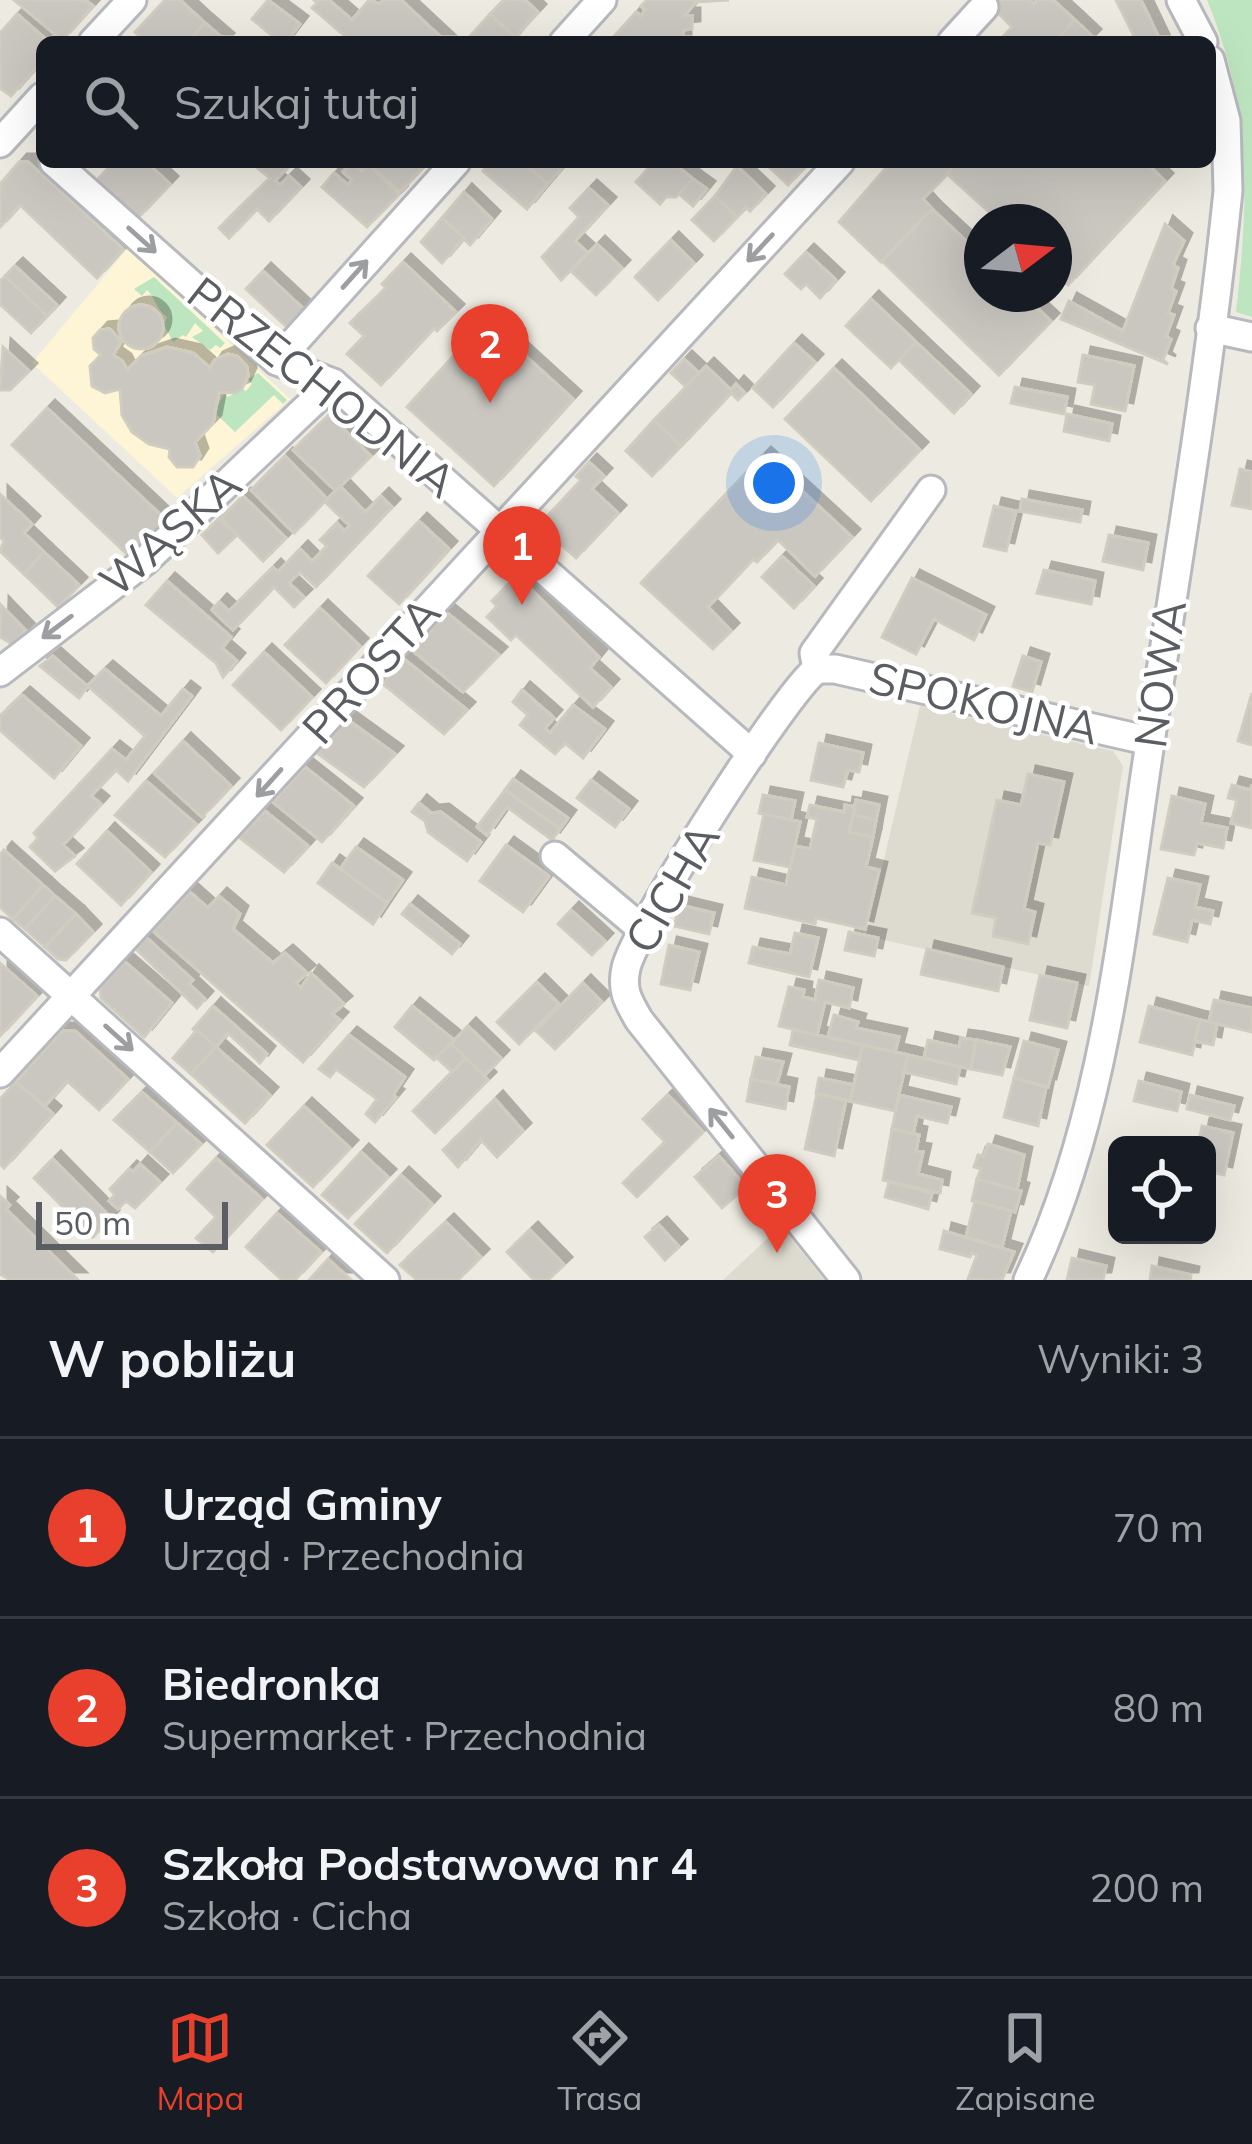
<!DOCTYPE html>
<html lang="pl">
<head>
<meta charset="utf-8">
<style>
  body { margin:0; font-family:Mulish,sans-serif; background:#242831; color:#f1f3f6 }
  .controls { position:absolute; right:36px; bottom:36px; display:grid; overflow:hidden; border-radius:18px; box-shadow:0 12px 48px #0002 }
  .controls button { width:108px; height:108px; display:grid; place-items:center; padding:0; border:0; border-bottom:3px solid #363941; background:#171b24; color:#f1f3f6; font:60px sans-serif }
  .compass { position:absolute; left:964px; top:204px; width:108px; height:108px; border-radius:50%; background:#171b24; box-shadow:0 12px 48px #0002; rotate:74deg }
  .scale { position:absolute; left:36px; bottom:30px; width:192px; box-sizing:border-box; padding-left:12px; border:6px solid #5a5d62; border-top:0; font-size:33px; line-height:42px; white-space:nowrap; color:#5a5d62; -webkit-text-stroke:9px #fff; paint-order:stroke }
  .you { position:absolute; left:774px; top:483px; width:42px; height:42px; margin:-30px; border:9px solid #fff; border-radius:50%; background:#1a73e8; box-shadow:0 0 0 18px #1a73e833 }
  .badge { display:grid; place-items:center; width:78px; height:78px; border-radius:50%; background:#e8402c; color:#fff; font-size:39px; font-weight:700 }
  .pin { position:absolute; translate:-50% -99px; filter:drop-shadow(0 3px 6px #0008) }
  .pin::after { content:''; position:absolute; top:63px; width:42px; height:36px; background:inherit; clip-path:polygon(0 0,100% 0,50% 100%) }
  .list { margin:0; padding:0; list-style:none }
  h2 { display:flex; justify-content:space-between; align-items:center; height:156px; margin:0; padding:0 48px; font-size:51px }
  h2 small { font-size:39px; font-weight:400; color:#9ea1a6 }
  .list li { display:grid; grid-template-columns:78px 1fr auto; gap:36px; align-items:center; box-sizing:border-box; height:180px; padding:0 48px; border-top:3px solid #363941 }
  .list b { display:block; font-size:45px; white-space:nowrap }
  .list p { margin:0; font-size:39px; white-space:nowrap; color:#9ea1a6 }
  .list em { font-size:39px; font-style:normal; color:#9ea1a6 }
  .icon { flex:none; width:66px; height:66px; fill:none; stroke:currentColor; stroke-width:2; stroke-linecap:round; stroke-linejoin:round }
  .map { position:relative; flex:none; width:1252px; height:1280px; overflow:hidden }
  .search { position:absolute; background:#171b24; box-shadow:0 12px 48px #0002; left:36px; right:36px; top:36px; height:132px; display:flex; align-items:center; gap:30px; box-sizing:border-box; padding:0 42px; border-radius:18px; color:#9ea1a6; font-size:45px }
  .sheet { height:696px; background:#171b24 }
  nav { display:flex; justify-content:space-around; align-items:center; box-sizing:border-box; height:168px; border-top:3px solid #363941; background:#171b24; font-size:33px; color:#9ea1a6 }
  nav a { display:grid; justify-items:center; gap:6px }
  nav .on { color:#e8402c }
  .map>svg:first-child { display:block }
</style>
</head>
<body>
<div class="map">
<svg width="1252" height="1280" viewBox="0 0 1252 1280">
  <defs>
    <filter id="shadow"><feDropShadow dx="8" dy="-8" stdDeviation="0" flood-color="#0004"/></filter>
  </defs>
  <rect width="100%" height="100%" fill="#edebe1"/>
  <polygon fill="#fdf5d6" points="128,248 290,399 177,498 32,363"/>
  <g fill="#dddacf">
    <polygon points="920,706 1113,751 1123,766 1089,986 866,936"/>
    <polygon points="781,1226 824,1280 723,1280"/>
  </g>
  <g fill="#bde5bf">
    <path d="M1207,0H1252V317L1236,312C1249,196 1252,109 1207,0Z"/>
    <path d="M154,277L225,343L220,348L216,345L210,350L192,337L203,331L195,323L186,337L183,335L173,342L164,325L167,317C155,308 157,300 147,290L142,296L134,289Z"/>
    <polygon points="258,373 287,400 283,404 274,395 235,432 214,412 224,394 228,397 242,389 246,391 252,384 248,379"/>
  </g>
  <g fill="#cac7c1" stroke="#d1ccc0" stroke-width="3" filter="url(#shadow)">
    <polygon points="14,0 85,0 93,6 62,40"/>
    <polygon points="165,0 180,0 205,23 188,42 147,42 135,32"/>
    <polygon points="268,0 300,24 286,42 280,42 252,19"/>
    <polygon points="314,0 329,0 352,20 369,0 380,4 383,0 401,0 446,42 352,42 312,8 317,3"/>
    <polygon points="504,0 525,0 538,12 515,37 490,14"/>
    <polygon points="647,0 729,0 696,2 684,16 692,16 692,29 683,30 683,42 609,42 636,12 641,16 645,10 641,6"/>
    <polygon points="985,0 1030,0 1034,4 1037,0 1053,0 1075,20 1055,42 998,42 1012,27"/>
    <polygon points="1116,0 1141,0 1161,42 1137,42"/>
    <polygon points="17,14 49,42 42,42 42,61 11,96 0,88 0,33"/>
    <polygon points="490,14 515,37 511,42 465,42"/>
    <polygon points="1075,20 1093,37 1088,42 1061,42 1057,39"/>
    <polygon points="205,23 226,41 225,42 188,42"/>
    <polygon points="19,162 28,162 123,249 97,278 20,205 0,227 0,184"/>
    <polygon points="114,162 146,162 170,184 138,218 97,180"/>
    <polygon points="250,162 292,162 275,181 280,185 289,176 301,187 269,221 257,209 229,238 219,228 270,178"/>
    <polygon points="352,162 362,171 369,165 399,194 367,227 322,187 334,173 348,185 352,180 343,172"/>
    <polygon points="372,162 428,162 400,192 369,165"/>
    <polygon points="490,162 522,162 548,184 527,209 483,171"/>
    <polygon points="522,162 567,162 548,184"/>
    <polygon points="654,162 672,162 693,179 676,197 666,197 660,204 636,182"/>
    <polygon points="770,162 810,162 788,185 767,165"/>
    <polygon points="891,162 957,164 923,199 932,209 881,262 839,222"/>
    <polygon points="958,162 1145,162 1165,181 1068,285 1054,272 1054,222 1000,222 947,174"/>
    <polygon points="737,166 766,194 750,211 746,207 737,217 715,196"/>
    <polygon points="693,179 707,189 693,206 679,194"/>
    <polygon points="589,188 608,205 575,241 588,253 561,280 542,257 579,217 570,208"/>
    <polygon points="464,192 492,219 470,245 442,218"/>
    <polygon points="715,196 737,217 714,241 692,220"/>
    <polygon points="932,209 982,256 982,294 1022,294 1051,321 999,375 882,261"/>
    <polygon points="442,218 464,238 442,263 421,242"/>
    <polygon points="1165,224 1184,241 1173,265 1178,268 1171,289 1176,291 1168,313 1174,315 1166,337 1171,339 1163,360 1168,364 1061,319 1069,301 1123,331"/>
    <polygon points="671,240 694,263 658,300 635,277"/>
    <polygon points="597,244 622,268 596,295 571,271"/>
    <polygon points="806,252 836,280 820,298 806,284 801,289 785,274"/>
    <polygon points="403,262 456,312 437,331 434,328 381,385 347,354 364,336 350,323 386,288 382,284"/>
    <polygon points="15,266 57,305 47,316 5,276"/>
    <polygon points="263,271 309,314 292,332 246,289"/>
    <polygon points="5,276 47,316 31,333 0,304 0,281"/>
    <polygon points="871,299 916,342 891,368 846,326"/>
    <circle cx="141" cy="327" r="22"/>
    <polygon points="486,320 573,399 494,486 407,407"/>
    <polygon points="110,329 121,342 113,355 123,362 127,370 141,356 167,347 193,353 210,368 215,360 228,354 237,356 247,367 248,376 242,389 234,393 219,392 213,423 195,442 200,456 193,467 177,467 169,457 170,449 149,444 132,432 122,415 120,389 105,393 92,386 90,366 101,355 94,349 93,338 100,330"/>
    <polygon points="916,342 971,394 954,413 899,360"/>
    <polygon points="794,343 815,362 773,407 753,388"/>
    <polygon points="3,347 29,371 10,390 0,390"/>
    <polygon points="1083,355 1134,366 1125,411 1091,404 1095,385 1078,382"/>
    <polygon points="684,359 699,373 686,387 671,373"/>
    <polygon points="706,366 731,390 736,384 745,393 738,400 731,393 681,446 654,420"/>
    <polygon points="834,368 920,450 871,501 785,419"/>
    <polygon points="1015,387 1067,397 1064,414 1011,403"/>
    <polygon points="47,408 166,520 131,558 12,445"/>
    <polygon points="1067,414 1112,424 1109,441 1064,431"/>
    <polygon points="329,415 371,456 336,491 293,450"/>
    <polygon points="654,420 681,446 652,476 626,451"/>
    <polygon points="763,455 852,537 815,576 778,540 757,562 753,559 708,607 731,631 713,649 641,583"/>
    <polygon points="285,456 327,499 294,533 251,490"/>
    <polygon points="589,462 604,476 592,489 618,513 576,558 539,525 581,480 576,476"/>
    <polygon points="1240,469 1252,472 1252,509 1232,505"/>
    <polygon points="340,486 365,512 381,496 392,507 316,587 300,572 289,583 304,597 294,607 274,587 233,630 212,610 219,602 229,611 273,567 278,572 300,549 312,561 327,546 320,540 337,523 344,531 350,526 325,502"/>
    <polygon points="0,494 32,524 24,533 44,552 24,574 0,551 4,541 0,537"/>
    <polygon points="243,496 286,538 263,561 221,518"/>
    <polygon points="1022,499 1082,510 1080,522 1020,511"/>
    <polygon points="994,506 1016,511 1006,551 984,546"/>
    <polygon points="219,519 237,535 218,553 202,535"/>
    <polygon points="419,521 449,549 399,604 368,576"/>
    <polygon points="1109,535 1148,543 1143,570 1103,561"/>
    <polygon points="44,552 79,585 58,607 24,574"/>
    <polygon points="782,556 814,586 794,608 762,577"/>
    <polygon points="1044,570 1095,581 1091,604 1037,593"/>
    <polygon points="517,575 599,657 590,668 611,687 593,707 516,635 511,640 487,617 497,606 492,601"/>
    <polygon points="912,578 986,615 974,640 934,619 916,654 882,637"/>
    <polygon points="167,581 231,637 222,648 237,661 223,677 216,663 146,605"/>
    <polygon points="1,605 26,631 12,644 0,637"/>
    <polygon points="320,608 360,646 326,683 285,645"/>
    <polygon points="447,613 499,655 463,692 412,650"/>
    <polygon points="264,652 312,697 281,730 233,685"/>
    <polygon points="53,656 87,686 105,669 161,716 183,689 192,696 128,781 116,770 91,796 101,804 63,845 75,856 55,871 30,847 38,838 34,833 112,749 126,760 145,736 88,686 79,698 40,666"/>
    <polygon points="1023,656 1041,662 1032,692 1013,686"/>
    <polygon points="404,659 467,710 444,734 382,683"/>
    <polygon points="522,690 554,718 545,728 550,733 573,705 605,729 583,758 565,743 555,754 520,725 528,715 513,702"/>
    <polygon points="1252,693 1252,745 1238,741"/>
    <polygon points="22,695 81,746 54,778 0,730 0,716"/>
    <polygon points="348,720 395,754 364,787 317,753"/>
    <polygon points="183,741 231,786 202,817 154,773"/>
    <polygon points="819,743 863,753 859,772 848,770 843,787 811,780"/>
    <polygon points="305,767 354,806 322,842 273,802"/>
    <polygon points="1028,774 1064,782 1050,845 1038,843 1024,909 1035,912 1028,944 993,936 996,918 972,913 997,800 1021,805"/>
    <polygon points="513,779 568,818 560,829 505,790"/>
    <polygon points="591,780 629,809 615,827 577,798"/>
    <polygon points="146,781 196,824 165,857 115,815"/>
    <polygon points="1232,785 1250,790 1252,785 1252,828 1231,823 1237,800 1228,798"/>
    <polygon points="505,790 560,829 552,840 507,807 487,835 477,827"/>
    <polygon points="763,795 795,801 791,820 759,813"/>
    <polygon points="1172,796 1205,804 1201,823 1227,828 1223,848 1197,843 1194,855 1161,849"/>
    <polygon points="856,800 879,805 876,820 853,815"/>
    <polygon points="419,803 431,813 441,812 481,842 467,861 428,832 425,821 412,812"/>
    <polygon points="810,805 844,812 845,805 855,807 849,832 873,837 866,867 879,870 865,929 816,918 815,924 745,908 752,877 786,885 795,846 810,849 817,819 807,817"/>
    <polygon points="265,811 308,846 284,872 240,838"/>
    <polygon points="764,814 800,822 790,867 754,860"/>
    <polygon points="853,815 876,820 873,837 849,832"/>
    <polygon points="107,831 151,872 121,905 77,864"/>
    <polygon points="506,845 549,876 523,912 480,881"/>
    <polygon points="356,847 403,880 387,903 340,869"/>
    <polygon points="4,850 43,885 13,919 0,907 0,855"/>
    <polygon points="332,863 387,903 373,924 318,883"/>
    <polygon points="1168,878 1200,885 1195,907 1213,911 1210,924 1192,920 1187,942 1154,934"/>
    <polygon points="43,885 55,896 25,929 13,919"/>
    <polygon points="190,892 208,908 219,896 240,914 233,929 273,963 285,953 307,973 296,983 301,988 311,973 344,1004 332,1014 340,1020 303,1062 153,931"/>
    <polygon points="55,896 76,914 45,947 25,929"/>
    <polygon points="410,904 460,944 452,954 402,914"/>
    <polygon points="680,905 714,913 709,934 674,926"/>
    <polygon points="571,910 605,941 592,955 558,924"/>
    <polygon points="76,914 93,932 66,960 58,959 45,947"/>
    <polygon points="849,932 878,938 874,956 845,950"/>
    <polygon points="795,933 818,938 809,977 749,963 753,947 790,954"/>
    <polygon points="147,938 193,980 189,984 205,999 197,1008 136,949"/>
    <polygon points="669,945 699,952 690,990 661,984"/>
    <polygon points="927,949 1003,967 998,991 921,974"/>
    <polygon points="125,962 172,1003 144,1037 101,998 100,988"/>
    <polygon points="0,963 37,996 0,1036"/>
    <polygon points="1040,975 1077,983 1067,1028 1030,1020"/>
    <polygon points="819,980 853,988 849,1008 825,1002 817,1035 779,1026 789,987 804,990 803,997 815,1000"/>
    <polygon points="537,982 559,1004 519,1044 497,1022"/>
    <polygon points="583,983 602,1002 555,1049 536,1031"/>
    <polygon points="1214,1000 1252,1008 1252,1032 1209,1022"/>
    <polygon points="213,1006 267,1054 260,1063 228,1033 216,1047 193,1029"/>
    <polygon points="412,1006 454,1040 434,1060 395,1027"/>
    <polygon points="1149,1006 1200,1020 1192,1055 1140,1042"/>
    <polygon points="834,1015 858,1022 856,1028 899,1037 895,1052 828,1037"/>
    <polygon points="1200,1020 1217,1024 1213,1045 1195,1041"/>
    <polygon points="468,1026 501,1058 484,1076 451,1044"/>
    <polygon points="197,1030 216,1047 191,1074 173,1058"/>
    <polygon points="793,1030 863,1045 859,1060 790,1045"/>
    <polygon points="62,1031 75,1031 128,1079 99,1110 67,1081 45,1106 16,1082"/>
    <polygon points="349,1035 405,1077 393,1095 396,1097 375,1122 366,1114 377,1099 336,1069 330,1077 319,1069"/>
    <polygon points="961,1038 976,1040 971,1069 924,1058 928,1040 959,1047"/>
    <polygon points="976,1040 1010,1047 1002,1075 971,1069"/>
    <polygon points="1024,1041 1058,1050 1048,1087 1014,1078"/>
    <polygon points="451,1044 466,1058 452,1072 436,1057"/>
    <polygon points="863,1045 908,1055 895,1111 850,1101"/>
    <polygon points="216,1047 270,1095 245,1123 191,1074"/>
    <polygon points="908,1055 960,1067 956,1084 904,1072"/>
    <polygon points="756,1057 783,1062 777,1084 751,1079"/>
    <polygon points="466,1058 488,1080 435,1133 413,1111"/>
    <polygon points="819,1078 854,1085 850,1101 816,1093"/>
    <polygon points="1014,1078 1046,1087 1038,1126 1004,1117"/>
    <polygon points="751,1079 789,1087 785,1109 747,1101"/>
    <polygon points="1139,1081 1181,1092 1177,1111 1134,1101"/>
    <polygon points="16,1082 53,1114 4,1168 0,1164 0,1099"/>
    <polygon points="142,1092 177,1123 150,1152 114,1120"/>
    <polygon points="817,1094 846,1100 834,1156 805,1149"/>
    <polygon points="668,1095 703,1132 637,1197 623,1183 665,1142 643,1119"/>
    <polygon points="899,1095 951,1107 947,1123 917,1116 913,1134 892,1129"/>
    <polygon points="1190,1095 1234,1106 1230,1120 1187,1109"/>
    <polygon points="495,1099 523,1131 497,1157 481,1140 458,1167 443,1150"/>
    <polygon points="304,1106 350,1148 313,1187 267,1145"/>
    <polygon points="177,1123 201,1144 173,1173 150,1152"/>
    <polygon points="1202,1126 1233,1133 1224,1175 1207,1171 1207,1145 1198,1145"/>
    <polygon points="892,1129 919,1135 916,1151 923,1152 918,1174 942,1180 940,1193 883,1180"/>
    <polygon points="988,1144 1024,1155 1017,1190 977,1179 981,1169 974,1167 978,1155 984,1156"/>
    <polygon points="361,1152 388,1177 348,1218 322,1195"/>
    <polygon points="719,1156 746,1187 722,1208 695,1177"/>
    <polygon points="216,1158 262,1199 213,1252 196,1238 216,1217 187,1189"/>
    <polygon points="53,1159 111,1218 93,1237 34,1178"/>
    <polygon points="140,1164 160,1182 135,1208 126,1201 118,1209 109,1201 115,1195 110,1189 129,1169 133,1172"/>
    <polygon points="401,1175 432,1204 387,1253 355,1224"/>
    <polygon points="977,1179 1021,1191 1015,1212 972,1201"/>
    <polygon points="889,1182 932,1193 928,1209 885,1197"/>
    <polygon points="0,1196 10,1205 6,1209 78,1280 10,1280 0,1274"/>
    <polygon points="975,1201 1011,1211 1002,1247 966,1237"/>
    <polygon points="277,1213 321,1252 295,1280 282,1280 246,1247"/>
    <polygon points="446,1222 481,1257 458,1280 417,1280 400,1265"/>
    <polygon points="659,1225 679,1247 665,1260 645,1237"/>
    <polygon points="530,1230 564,1265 548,1280 534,1280 507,1252"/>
    <polygon points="944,1231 1014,1252 1002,1280 968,1279 977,1255 972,1253 970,1257 940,1249"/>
    <polygon points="1072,1258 1106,1266 1103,1280 1067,1280"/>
    <polygon points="328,1259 351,1280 309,1280"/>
    <polygon points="1152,1266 1191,1275 1190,1280 1150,1280"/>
  </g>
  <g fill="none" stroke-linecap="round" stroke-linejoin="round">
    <g stroke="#b7b9be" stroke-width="33">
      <g id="minor">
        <polyline points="1181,0 1203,42"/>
        <polyline points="93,42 132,0"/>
        <polyline points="564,42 602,0"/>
        <polyline points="952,42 984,7"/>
        <polyline points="0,143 42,97"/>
        <polyline points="54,162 277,361 333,383 752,754"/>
        <polyline points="1210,328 1252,337"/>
        <polyline points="277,361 456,162"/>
        <polyline points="817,669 835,669 1150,741"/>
        <polyline points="0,672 145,561 333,383"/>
        <polyline points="555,856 642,929"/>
        <polyline points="0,932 385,1280"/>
        <polyline points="0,1073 840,162"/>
        <path d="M846,1280L639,1020C628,1001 621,990 626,968C634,930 786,691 817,669L814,653L931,490"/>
        <path d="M1028,1280C1106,1117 1122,926 1149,749C1177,564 1209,378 1228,191L1226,121L1210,60"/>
      </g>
    </g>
    <use href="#minor" stroke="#fff" stroke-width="27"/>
  </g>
  <defs><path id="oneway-shaft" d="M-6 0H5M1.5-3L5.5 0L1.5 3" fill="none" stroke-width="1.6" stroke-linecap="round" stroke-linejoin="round" transform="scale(3)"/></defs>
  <g stroke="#9c9ea1">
    <use href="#oneway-shaft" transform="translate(142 240) rotate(42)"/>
    <use href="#oneway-shaft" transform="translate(760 248) rotate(133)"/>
    <use href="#oneway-shaft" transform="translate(355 274) rotate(-48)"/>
    <use href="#oneway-shaft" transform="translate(57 627) rotate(143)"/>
    <use href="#oneway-shaft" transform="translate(269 783) rotate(132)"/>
    <use href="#oneway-shaft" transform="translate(119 1038) rotate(42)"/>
    <use href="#oneway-shaft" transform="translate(721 1123) rotate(-129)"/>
  </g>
  <g text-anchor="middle" stroke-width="9" stroke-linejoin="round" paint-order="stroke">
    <g font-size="45" fill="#5a5d62" stroke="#fff">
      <text transform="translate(322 387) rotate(38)" y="16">PRZECHODNIA</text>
      <text transform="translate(170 532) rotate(-41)" y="16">WĄSKA</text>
      <text transform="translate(371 670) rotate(-48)" y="16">PROSTA</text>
      <text transform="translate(1160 674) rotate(-82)" y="16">NOWA</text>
      <text transform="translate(984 703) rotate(13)" y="16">SPOKOJNA</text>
      <text transform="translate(672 888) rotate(-60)" y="16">CICHA</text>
    </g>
  </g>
</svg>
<div class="controls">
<button><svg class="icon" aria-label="locate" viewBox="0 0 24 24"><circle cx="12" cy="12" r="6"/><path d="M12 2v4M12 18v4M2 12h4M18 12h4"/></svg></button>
</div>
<svg class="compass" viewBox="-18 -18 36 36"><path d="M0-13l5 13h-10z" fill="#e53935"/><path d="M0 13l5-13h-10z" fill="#9ea1a6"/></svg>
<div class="scale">50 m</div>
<div class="you"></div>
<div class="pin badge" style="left:522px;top:605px">1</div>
<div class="pin badge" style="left:490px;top:403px">2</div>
<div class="pin badge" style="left:777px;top:1253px">3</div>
<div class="search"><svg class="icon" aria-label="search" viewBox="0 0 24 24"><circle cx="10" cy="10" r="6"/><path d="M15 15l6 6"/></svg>Szukaj tutaj</div>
</div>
<section class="sheet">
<h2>W pobliżu<small>Wyniki: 3</small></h2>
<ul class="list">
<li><span class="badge">1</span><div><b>Urząd Gminy</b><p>Urząd · Przechodnia</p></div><em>70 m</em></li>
<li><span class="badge">2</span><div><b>Biedronka</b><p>Supermarket · Przechodnia</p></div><em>80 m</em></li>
<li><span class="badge">3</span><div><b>Szkoła Podstawowa nr 4</b><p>Szkoła · Cicha</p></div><em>200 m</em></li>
</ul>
</section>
<nav>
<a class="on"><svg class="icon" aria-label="map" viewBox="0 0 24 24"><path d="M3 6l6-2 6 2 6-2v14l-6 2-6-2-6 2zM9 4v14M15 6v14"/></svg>Mapa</a>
<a><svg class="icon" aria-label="directions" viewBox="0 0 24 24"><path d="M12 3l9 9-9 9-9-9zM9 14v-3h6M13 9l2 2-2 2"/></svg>Trasa</a>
<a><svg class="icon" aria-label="saved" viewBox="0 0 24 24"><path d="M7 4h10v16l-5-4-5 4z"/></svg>Zapisane</a>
</nav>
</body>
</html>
